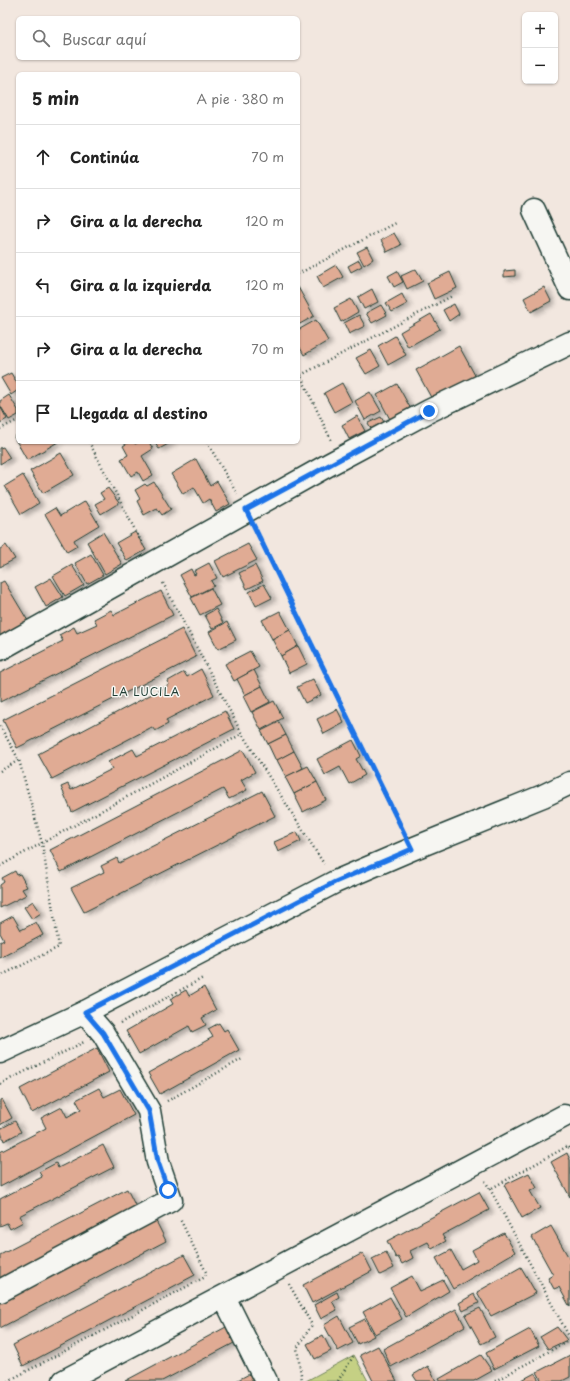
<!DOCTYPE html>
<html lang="es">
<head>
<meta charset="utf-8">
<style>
  body { margin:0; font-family:"Playpen Sans",sans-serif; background:#f2f2f2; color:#222 }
  .controls { position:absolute; right:12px; top:12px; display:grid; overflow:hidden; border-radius:6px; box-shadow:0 1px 3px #0004 }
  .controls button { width:36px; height:36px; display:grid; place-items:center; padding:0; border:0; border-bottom:1px solid #e0e0e0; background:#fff; color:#222; font:20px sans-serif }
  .stop { position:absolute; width:12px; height:12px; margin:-9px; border:3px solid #1a73e8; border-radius:50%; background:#fff }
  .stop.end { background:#1a73e8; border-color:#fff; box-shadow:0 1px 4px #0008 }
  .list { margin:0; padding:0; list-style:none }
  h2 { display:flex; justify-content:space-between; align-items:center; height:52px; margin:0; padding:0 16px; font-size:17px }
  h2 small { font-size:13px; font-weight:400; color:#767676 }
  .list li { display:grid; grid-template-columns:26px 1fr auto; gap:12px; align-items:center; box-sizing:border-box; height:64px; padding:0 16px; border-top:1px solid #e0e0e0 }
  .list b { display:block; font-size:15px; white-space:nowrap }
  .list em { font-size:13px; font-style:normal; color:#767676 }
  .icon { flex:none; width:22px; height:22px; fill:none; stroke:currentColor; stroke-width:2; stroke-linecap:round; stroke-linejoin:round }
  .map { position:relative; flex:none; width:570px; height:1381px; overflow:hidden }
  .search { position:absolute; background:#fff; box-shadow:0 1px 3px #0004; left:16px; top:16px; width:284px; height:44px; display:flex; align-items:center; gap:10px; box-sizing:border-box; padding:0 14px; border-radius:6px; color:#767676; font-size:15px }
  .panel { position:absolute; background:#fff; box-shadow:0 1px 3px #0004; left:16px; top:72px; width:284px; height:372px; border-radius:6px }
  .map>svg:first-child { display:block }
</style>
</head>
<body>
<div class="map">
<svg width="570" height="1381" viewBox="0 0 570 1381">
  <defs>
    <filter id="shadow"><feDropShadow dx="4.5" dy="2.5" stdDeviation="2" flood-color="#0004"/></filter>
  </defs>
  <rect width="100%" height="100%" fill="#f2e7df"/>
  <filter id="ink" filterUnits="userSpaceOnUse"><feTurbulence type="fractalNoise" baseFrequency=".025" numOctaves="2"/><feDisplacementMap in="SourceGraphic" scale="8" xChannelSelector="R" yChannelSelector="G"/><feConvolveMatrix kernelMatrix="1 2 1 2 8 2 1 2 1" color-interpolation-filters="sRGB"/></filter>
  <g filter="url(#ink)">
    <polygon fill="#c5d084" stroke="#72865c" points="354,1355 368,1381 306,1381"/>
    <g fill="#e0ab94" stroke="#1f3d34" filter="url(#shadow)">
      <polygon points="394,233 401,245 387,252 381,240"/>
      <polygon points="367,247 373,259 364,265 357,252"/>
      <polygon points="359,260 362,266 351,272 348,266"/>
      <polygon points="336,265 343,277 323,288 317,276"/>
      <polygon points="416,269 423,281 407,289 401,276"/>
      <polygon points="515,270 515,276 504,277 504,271"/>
      <polygon points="397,271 403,282 394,287 388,276"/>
      <polygon points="450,272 457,288 434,299 427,283"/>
      <polygon points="298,287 314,316 298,325"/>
      <polygon points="544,287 551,301 531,312 524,298"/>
      <polygon points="372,289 378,302 364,309 358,297"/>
      <polygon points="402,294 407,304 392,312 386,303"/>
      <polygon points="351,299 358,312 341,322 334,308"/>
      <polygon points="454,304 459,314 449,321 443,310"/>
      <polygon points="381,305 387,315 372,323 366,313"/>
      <polygon points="431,314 440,329 408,347 400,332"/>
      <polygon points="359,315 365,326 349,334 344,323"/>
      <polygon points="316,320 328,341 304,355 298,344 298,330"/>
      <polygon points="395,336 406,355 388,365 378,346"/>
      <polygon points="459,346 477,379 434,403 416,370"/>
      <polygon points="371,350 380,366 366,374 356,358"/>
      <polygon points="11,373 18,385 18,390 11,395 1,378"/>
      <polygon points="342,383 352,402 334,412 324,393"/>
      <polygon points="397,384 412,411 392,423 377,395"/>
      <polygon points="370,392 381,411 365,420 355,401"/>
      <polygon points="9,395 18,410 18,415 9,420 0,405 0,401"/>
      <polygon points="0,406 7,419 0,423"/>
      <polygon points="357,416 365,431 349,439 342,425"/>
      <polygon points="381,417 387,427 374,434 368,423"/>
      <polygon points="18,434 18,442 58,442 27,460 14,437"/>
      <polygon points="129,442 134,442 135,444 139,442 149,442 153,449 142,456 153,475 143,481 138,472 131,476 121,459 128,455 123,446"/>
      <polygon points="154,442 172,442 159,449"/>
      <polygon points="3,447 10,458 0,464 0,448"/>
      <polygon points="61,453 74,475 43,493 30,471"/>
      <polygon points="196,459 210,486 217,481 230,504 216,512 209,499 203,503 194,487 183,494 171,474"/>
      <polygon points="23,475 39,503 21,514 5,486"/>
      <polygon points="154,482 171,509 162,515 157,508 144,515 137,501 140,499 135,490 145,484 147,486"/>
      <polygon points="108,488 119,503 101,514 95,504 104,499 100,493"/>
      <polygon points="85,501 99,525 74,540 77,546 67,552 45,514 55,508 60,516"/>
      <polygon points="103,532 122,564 105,574 87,542"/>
      <polygon points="135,532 146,550 127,561 116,543"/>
      <polygon points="248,544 257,560 223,577 215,561"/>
      <polygon points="6,545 15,559 0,567 0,549"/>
      <polygon points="91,554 103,575 87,584 75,563"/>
      <polygon points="209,563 217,578 211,581 214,586 192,597 180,575 191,569 194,575 196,574 194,571"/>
      <polygon points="72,565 84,585 65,596 53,576"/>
      <polygon points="255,565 263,581 247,589 239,573"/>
      <polygon points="51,578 63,597 46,607 35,587"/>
      <polygon points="4,581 28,621 0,637 0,583"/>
      <polygon points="264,584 272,598 256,606 249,592"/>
      <polygon points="211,588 220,605 200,615 191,598"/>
      <polygon points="161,591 173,615 0,702 0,673 63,641 59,635 74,627 77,633 97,624 94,619 111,610 114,615"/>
      <polygon points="216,609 223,623 212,629 205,615"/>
      <polygon points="280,611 290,630 272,639 262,620"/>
      <polygon points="227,622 236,640 218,649 209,632"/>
      <polygon points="182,629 196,657 17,748 3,720"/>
      <polygon points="290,630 298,646 281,656 272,639"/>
      <polygon points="298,646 307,664 289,673 281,656"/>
      <polygon points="250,651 259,667 234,681 225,664"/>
      <polygon points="201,669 214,695 166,720 168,724 155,731 152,727 52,779 38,754 169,685 168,681 184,672 187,677"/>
      <polygon points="254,670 262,686 245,695 237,679"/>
      <polygon points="313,679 321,695 305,703 297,687"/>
      <polygon points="262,686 270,702 251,712 243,696"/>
      <polygon points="274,701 283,718 261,730 252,712"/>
      <polygon points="337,709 344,723 324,734 317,719"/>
      <polygon points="225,711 234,729 72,812 61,787 68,784 71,790 112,769 108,762 133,749 137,756"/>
      <polygon points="279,722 286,735 268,744 261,731"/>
      <polygon points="286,735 294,751 276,761 268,744"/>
      <polygon points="353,740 361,756 356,759 365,775 349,784 340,767 325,775 317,759"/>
      <polygon points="243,750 255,772 241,780 247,790 229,799 223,789 61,872 50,850"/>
      <polygon points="294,751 303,768 286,777 277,760"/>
      <polygon points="308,766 317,782 294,794 285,777"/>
      <polygon points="317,782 326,800 303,812 294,794"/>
      <polygon points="262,791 275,816 84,912 71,888 104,872 101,866 117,858 119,863"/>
      <polygon points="297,832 301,841 278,852 274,842"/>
      <polygon points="15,871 17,875 20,874 27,887 22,889 26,895 0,908 0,885 4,882 2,878"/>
      <polygon points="33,901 41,913 32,919 24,907"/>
      <polygon points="13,916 21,930 36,922 43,935 0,958 0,942 4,940 0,933 0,923"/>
      <polygon points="204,987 216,1010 202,1018 206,1025 192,1032 189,1026 139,1054 126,1031 173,1004 170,999 186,990 189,996"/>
      <polygon points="219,1023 224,1031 227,1029 239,1050 160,1094 148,1073 213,1037 208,1029"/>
      <polygon points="97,1048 109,1072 32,1113 20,1089"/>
      <polygon points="99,1088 104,1097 120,1089 134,1115 0,1187 0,1152 46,1128 41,1118 62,1107 67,1117 81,1109 76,1100"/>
      <polygon points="2,1099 12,1118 0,1125 0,1100"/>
      <polygon points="15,1121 21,1132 4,1141 0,1129"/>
      <polygon points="103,1145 114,1167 19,1216 23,1222 10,1229 7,1223 0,1226 0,1199 42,1177 39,1172 56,1163 58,1168"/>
      <polygon points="567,1153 570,1160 570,1197 551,1162"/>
      <polygon points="529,1173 537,1188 530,1191 540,1208 522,1218 504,1185"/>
      <polygon points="127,1189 138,1211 0,1282 0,1255"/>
      <polygon points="479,1192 489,1210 442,1235 446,1241 432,1249 428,1242 410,1251 413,1258 402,1264 398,1257 396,1258 387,1241"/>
      <polygon points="155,1219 166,1241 0,1328 0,1300"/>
      <polygon points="551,1226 570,1260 570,1307 559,1287 554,1289 548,1278 553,1275 532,1237"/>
      <polygon points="504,1233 515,1252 453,1289 436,1258 451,1250 461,1269 477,1260 472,1250"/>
      <polygon points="386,1252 394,1268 380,1275 372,1259"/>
      <polygon points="363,1253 372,1271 312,1303 303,1285"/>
      <polygon points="184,1255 195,1275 23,1366 13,1345"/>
      <polygon points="521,1267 536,1293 491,1316 477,1292"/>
      <polygon points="412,1276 420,1291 443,1280 449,1291 406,1317 390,1288"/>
      <polygon points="337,1292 339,1297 332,1301 337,1310 321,1319 314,1305"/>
      <polygon points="474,1294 479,1303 463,1311 459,1303"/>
      <polygon points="390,1297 402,1319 375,1334 363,1312"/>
      <polygon points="480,1308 495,1337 481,1344 465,1315"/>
      <polygon points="456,1309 465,1326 391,1367 383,1349"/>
      <polygon points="339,1316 353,1343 338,1351 324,1325"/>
      <polygon points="365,1319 374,1336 358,1344 349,1327"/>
      <polygon points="226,1327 234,1343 162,1381 125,1381"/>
      <polygon points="557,1327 567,1340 548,1349 540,1337"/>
      <polygon points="530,1329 539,1346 494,1369 486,1353"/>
      <polygon points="323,1335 331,1351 315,1359 307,1344"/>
      <polygon points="378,1346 397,1381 373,1381 360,1355"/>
      <polygon points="481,1355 492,1371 474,1381 440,1381 439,1379"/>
      <polygon points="570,1355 570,1377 562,1381 542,1381 537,1372"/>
      <polygon points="428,1366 436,1381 417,1381 413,1375"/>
      <polygon points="253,1372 258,1381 236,1381"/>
      <polygon points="535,1373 539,1381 520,1381"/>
    </g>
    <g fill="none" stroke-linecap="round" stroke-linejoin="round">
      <g stroke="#1f3d34" stroke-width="25">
        <g id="minor">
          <polyline points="534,210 570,289"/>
          <polyline points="0,649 330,464 429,411 570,343"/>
          <polyline points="0,1052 85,1012 335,882 412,849 543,796 570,783"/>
          <polyline points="0,1291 171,1200 158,1162 149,1111 103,1033 85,1012"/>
          <polyline points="224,1297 266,1381"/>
          <polyline points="64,1381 564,1116"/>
        </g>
      </g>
      <g stroke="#1f3d34" stroke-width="2.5" stroke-dasharray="1 3" stroke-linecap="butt">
        <polyline points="298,274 395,223"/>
        <polyline points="298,370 331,440"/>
        <polyline points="301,375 452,296"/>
        <polyline points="0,429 18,420"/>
        <polyline points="89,442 143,545"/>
        <polyline points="207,442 237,494"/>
        <polyline points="256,530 403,831"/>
        <polyline points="163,583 242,734 324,864"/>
        <polyline points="0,726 19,760 42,843 59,947 0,976"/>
        <polyline points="0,771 19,760"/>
        <polyline points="0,866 242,734"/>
        <polyline points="120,1023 203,978"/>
        <polyline points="0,1084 84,1042"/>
        <polyline points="167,1101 242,1059"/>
        <polyline points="485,1181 490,1189 568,1146 570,1149"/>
        <polyline points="490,1189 570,1338"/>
        <polyline points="289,1284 312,1325 297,1348 302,1381"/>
        <polyline points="8,1381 205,1277 206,1272 180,1219"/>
        <polyline points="338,1381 354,1355"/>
        <polyline points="495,1381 570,1340"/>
      </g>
      <use href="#minor" stroke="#f6f6f2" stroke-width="22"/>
    </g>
  </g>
  <g fill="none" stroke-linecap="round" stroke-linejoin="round" filter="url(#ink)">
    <polyline stroke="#1a73e8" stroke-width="5" points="168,1190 158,1162 149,1111 103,1033 85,1012 335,882 412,849 246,510 429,411"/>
  </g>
  <g text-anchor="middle" stroke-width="3" stroke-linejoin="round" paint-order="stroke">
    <g font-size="11" letter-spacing="1" fill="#1f3d34" stroke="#f6f6f2">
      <text x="146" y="696">LA LUCILA</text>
    </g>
  </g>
</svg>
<div class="controls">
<button>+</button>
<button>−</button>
</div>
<div class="stop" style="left:168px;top:1190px"></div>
<div class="stop end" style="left:429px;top:411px"></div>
<div class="search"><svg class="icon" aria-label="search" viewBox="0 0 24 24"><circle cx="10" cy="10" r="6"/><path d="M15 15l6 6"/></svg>Buscar aquí</div>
<section class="panel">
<h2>5 min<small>A pie · 380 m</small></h2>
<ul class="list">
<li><svg class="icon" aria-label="ahead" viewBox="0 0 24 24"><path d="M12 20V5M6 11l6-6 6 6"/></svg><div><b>Continúa</b></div><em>70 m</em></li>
<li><svg class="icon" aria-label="right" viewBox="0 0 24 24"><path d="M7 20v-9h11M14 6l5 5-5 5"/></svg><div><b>Gira a la derecha</b></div><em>120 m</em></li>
<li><svg class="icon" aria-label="left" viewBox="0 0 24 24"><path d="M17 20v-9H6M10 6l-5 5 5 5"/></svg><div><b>Gira a la izquierda</b></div><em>120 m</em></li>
<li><svg class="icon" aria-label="right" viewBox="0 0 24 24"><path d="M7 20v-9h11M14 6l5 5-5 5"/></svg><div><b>Gira a la derecha</b></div><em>70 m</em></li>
<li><svg class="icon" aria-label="arrive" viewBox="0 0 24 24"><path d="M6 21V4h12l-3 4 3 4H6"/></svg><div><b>Llegada al destino</b></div></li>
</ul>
</section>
</div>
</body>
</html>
